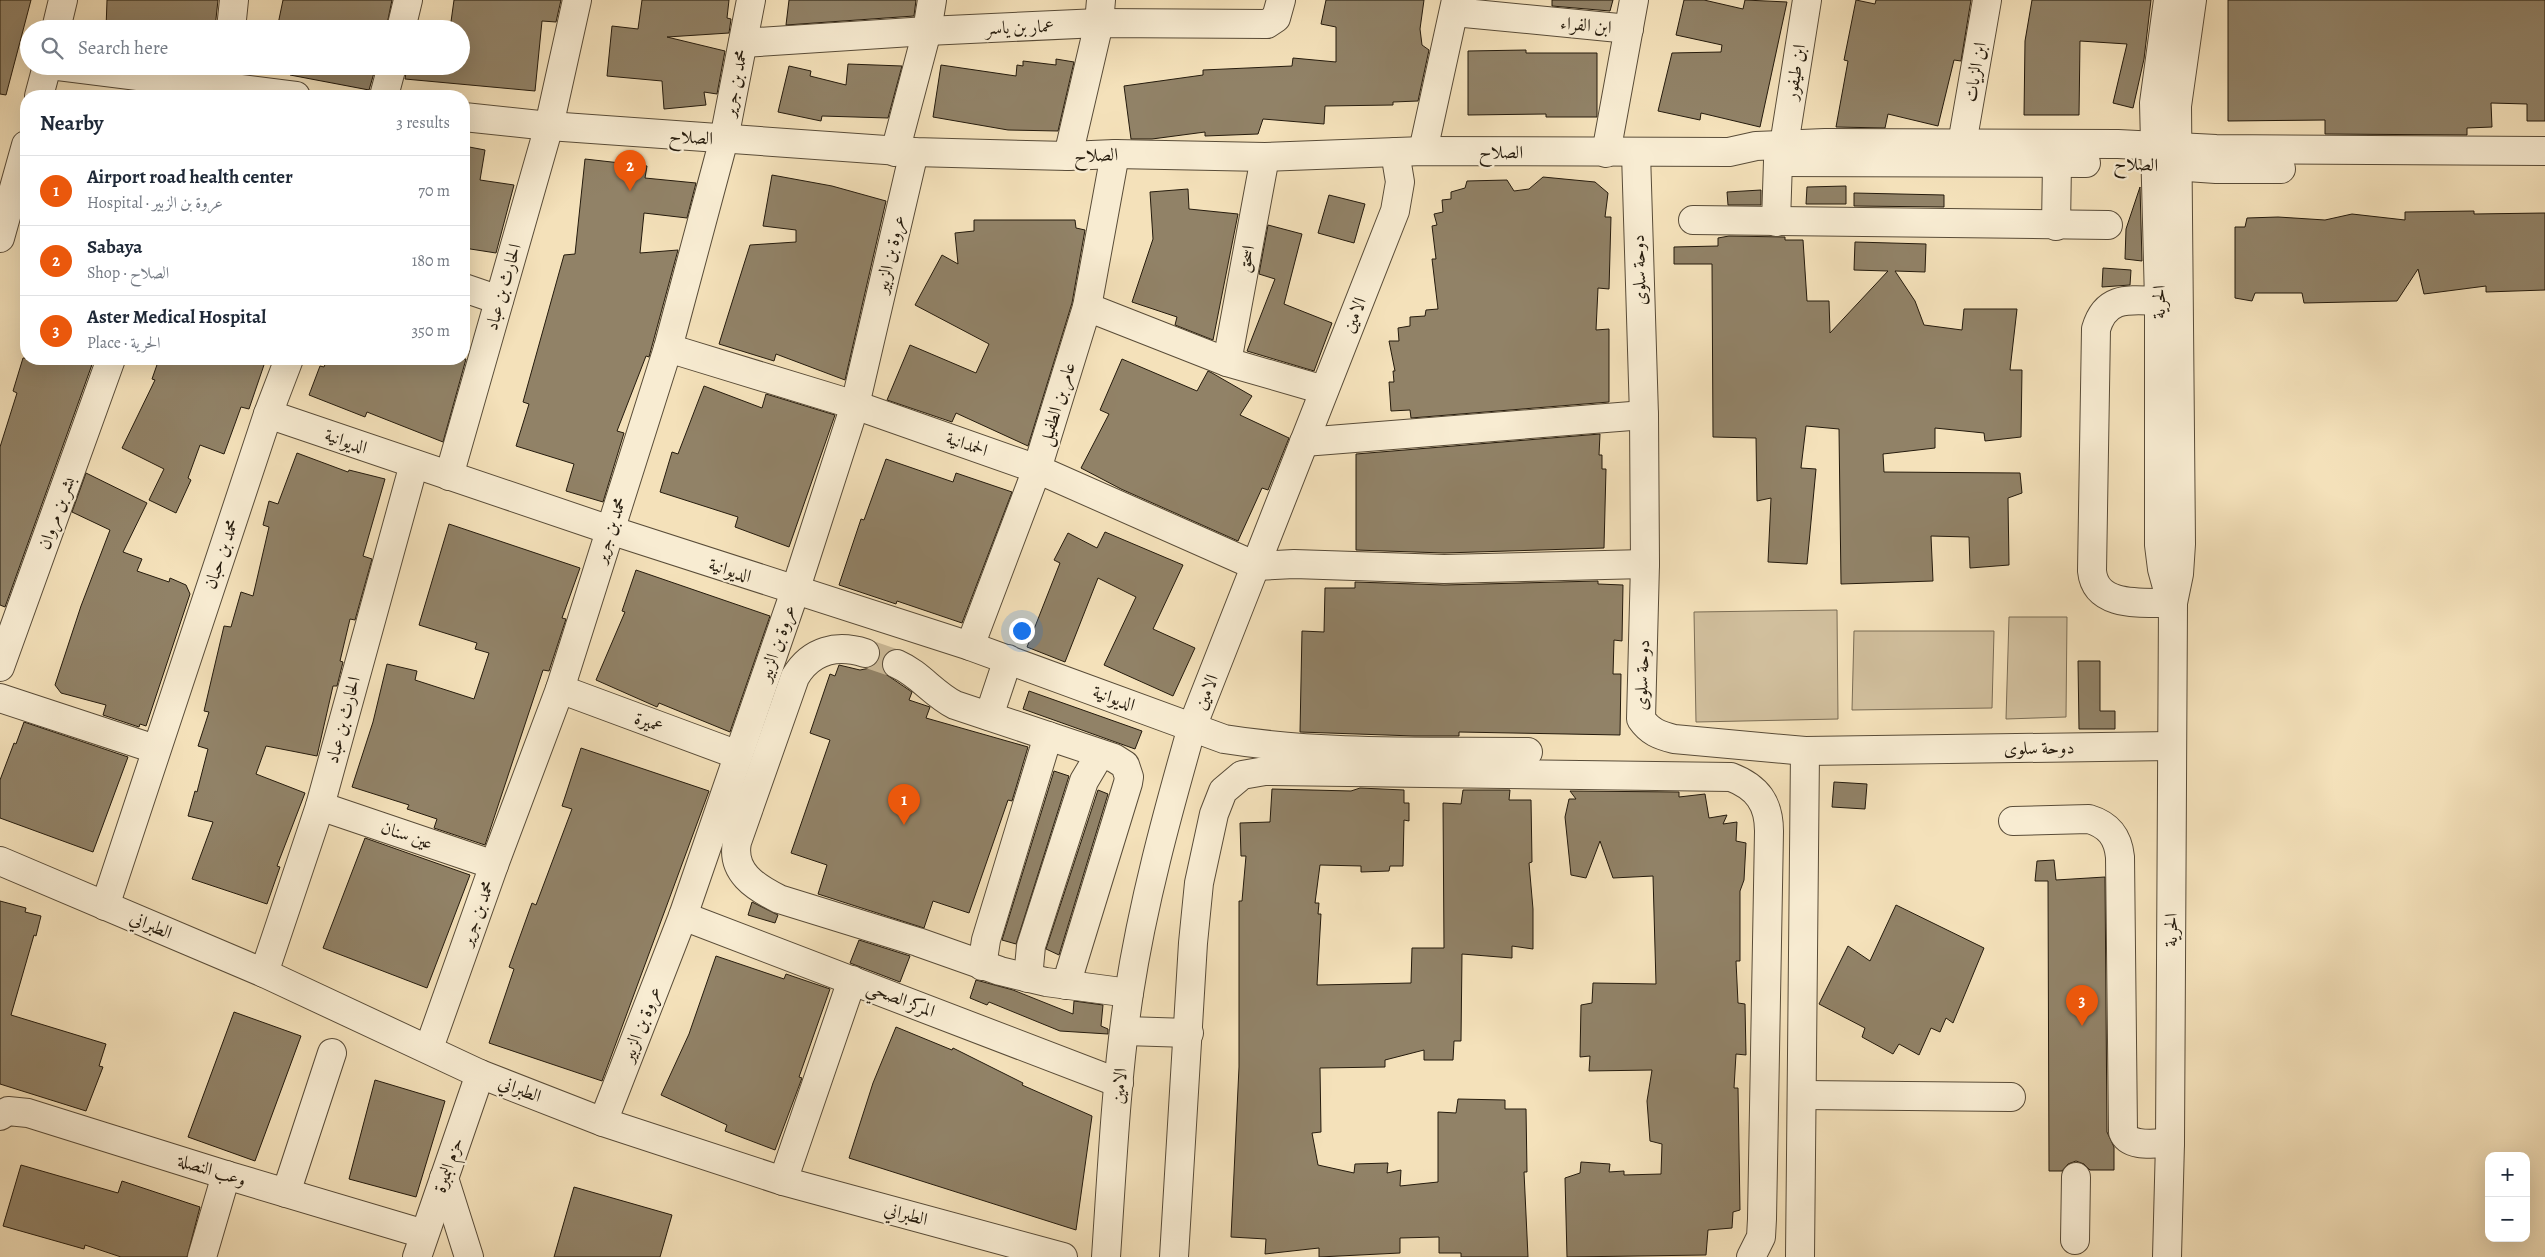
<!DOCTYPE html>
<html lang="en">
<head>
<meta charset="utf-8">
<style>
  body { margin:0; font-family:Alegreya,Amiri,serif; background:#f6f6f7; color:#1f2937 }
  .controls { position:absolute; right:15px; bottom:15px; display:grid; overflow:hidden; border-radius:10px; box-shadow:0 5px 20px #0002 }
  .controls button { width:45px; height:45px; display:grid; place-items:center; padding:0; border:0; border-bottom:1px solid #e0e1e3; background:#fff; color:#1f2937; font:25px sans-serif }
  .you { position:absolute; left:1021px; top:630px; width:18px; height:18px; margin:-12px; border:4px solid #fff; border-radius:50%; background:#1a73e8; box-shadow:0 0 0 8px #1a73e833 }
  .badge { display:grid; place-items:center; width:32px; height:32px; border-radius:50%; background:#ea580c; color:#fff; font-size:16px; font-weight:700 }
  .pin { position:absolute; translate:-50% -41px; filter:drop-shadow(0 1px 2px #0008) }
  .pin::after { content:''; position:absolute; top:26px; width:18px; height:15px; background:inherit; clip-path:polygon(0 0,100% 0,50% 100%) }
  .list { margin:0; padding:0; list-style:none }
  h2 { display:flex; justify-content:space-between; align-items:center; height:65px; margin:0; padding:0 20px; font-size:21px }
  h2 small { font-size:16px; font-weight:400; color:#747a83 }
  .list li { display:grid; grid-template-columns:32px 1fr auto; gap:15px; align-items:center; box-sizing:border-box; height:70px; padding:0 20px; border-top:1px solid #e0e1e3 }
  .list b { display:block; font-size:19px; white-space:nowrap }
  .list p { margin:0; font-size:16px; white-space:nowrap; color:#747a83 }
  .list em { font-size:16px; font-style:normal; color:#747a83 }
  .icon { flex:none; width:28px; height:28px; fill:none; stroke:currentColor; stroke-width:2; stroke-linecap:round; stroke-linejoin:round }
  .map { position:relative; flex:none; width:2545px; height:1257px; overflow:hidden }
  .search { position:absolute; background:#fff; box-shadow:0 5px 20px #0002; left:20px; top:20px; width:450px; height:55px; display:flex; align-items:center; gap:12px; box-sizing:border-box; padding:0 18px; border-radius:28px; color:#747a83; font-size:19px }
  .panel { position:absolute; background:#fff; box-shadow:0 5px 20px #0002; left:20px; top:90px; width:450px; height:275px; border-radius:20px }
  .map>svg:first-child { display:block }
</style>
</head>
<body>
<div class="map">
<svg width="2545" height="1257" viewBox="0 0 2545 1257">
  <rect width="100%" height="100%" fill="#f4e1ba"/>
  <filter id="stains"><feTurbulence type="fractalNoise" baseFrequency=".004" numOctaves="4"/><feColorMatrix values="0 0 0 0 .2 0 0 0 0 .09 0 0 0 0 .02 0 0 0 .5 -.17"/></filter>
  <radialGradient id="worn" r=".72"><stop offset=".6" stop-color="#630" stop-opacity="0"/><stop offset="1" stop-color="#630" stop-opacity=".3"/></radialGradient>
  <g fill="#d1bf9d" stroke="#7b6d55">
    <polygon points="1837,610 1838,719 1696,722 1694,612"/>
    <polygon points="2009,617 2067,617 2066,717 2006,719"/>
    <polygon points="1854,631 1994,631 1992,708 1852,710"/>
  </g>
  <g fill="#918267" stroke="#251b0d">
    <polygon points="0,0 31,0 6,95 0,94"/>
    <polygon points="107,0 218,0 215,28 106,29"/>
    <polygon points="283,0 392,0 386,29 277,29"/>
    <polygon points="454,0 561,0 556,22 542,21 535,91 405,79 407,66 461,66 461,29 450,29"/>
    <polygon points="642,0 729,0 727,18 731,19 729,33 667,37 725,51 717,94 704,92 706,105 664,109 662,81 607,76 612,26 638,29"/>
    <polygon points="789,0 916,0 914,16 786,25"/>
    <polygon points="1326,0 1424,0 1420,29 1422,45 1429,50 1418,101 1393,102 1393,105 1325,106 1324,124 1263,119 1258,134 1205,136 1205,132 1152,139 1131,139 1124,86 1203,75 1203,70 1292,66 1293,58 1336,62 1336,27 1321,24"/>
    <polygon points="1552,0 1613,0 1610,11 1552,6"/>
    <polygon points="1684,0 1704,0 1743,9 1745,0 1787,2 1760,127 1701,113 1700,120 1658,111 1672,53 1721,52 1722,45 1676,35"/>
    <polygon points="1856,0 1875,4 1876,0 1971,0 1961,61 1954,60 1938,126 1888,114 1885,128 1836,127 1848,61 1844,60"/>
    <polygon points="2032,0 2151,0 2144,59 2133,108 2113,103 2127,44 2080,41 2079,115 2024,115 2025,41"/>
    <polygon points="2228,0 2545,0 2545,121 2527,121 2527,104 2491,103 2492,127 2467,128 2467,135 2325,134 2325,120 2228,121"/>
    <polygon points="1526,50 1526,53 1597,53 1597,117 1546,117 1546,114 1468,115 1468,51"/>
    <polygon points="1056,59 1074,62 1058,131 1008,130 933,117 941,65 1016,76 1017,65 1023,66 1023,61 1056,65"/>
    <polygon points="848,64 902,66 888,118 822,116 821,121 778,112 789,66 811,71 810,76 846,85"/>
    <polygon points="291,66 376,66 369,90 290,75"/>
    <polygon points="464,146 485,150 480,180 514,185 496,253 464,248"/>
    <polygon points="585,159 647,166 645,178 696,183 687,218 644,213 640,253 678,250 649,357 646,356 617,431 624,433 603,502 566,491 574,464 516,446 529,404 523,402 564,255 575,254"/>
    <polygon points="772,175 832,186 886,201 845,380 776,354 774,361 719,344 750,245 796,242 796,230 763,226"/>
    <polygon points="1543,177 1595,182 1608,193 1605,217 1611,217 1609,289 1598,288 1596,330 1609,329 1609,402 1411,418 1410,410 1391,411 1389,382 1394,382 1393,371 1395,371 1389,341 1399,341 1398,328 1410,326 1410,317 1425,316 1426,310 1438,309 1432,259 1436,259 1432,226 1437,225 1434,214 1443,212 1442,200 1451,199 1451,192 1465,188 1467,181 1507,180 1514,191 1529,189"/>
    <polygon points="1846,186 1846,204 1806,204 1807,187"/>
    <polygon points="2140,187 2142,261 2125,259 2126,229"/>
    <polygon points="1188,189 1189,209 1238,214 1213,340 1175,325 1177,317 1132,302 1153,239 1150,192"/>
    <polygon points="1761,190 1761,205 1728,205 1727,192"/>
    <polygon points="1854,193 1944,195 1944,207 1854,206"/>
    <polygon points="1329,195 1365,204 1354,243 1318,233"/>
    <polygon points="2474,211 2474,214 2545,213 2545,290 2486,292 2486,286 2424,294 2418,269 2397,301 2304,303 2302,293 2255,293 2252,301 2235,298 2235,227 2245,227 2247,218 2278,217 2325,220 2352,214 2405,220 2405,212"/>
    <polygon points="974,220 1075,220 1076,228 1085,230 1072,303 1028,446 956,413 952,422 887,400 910,345 976,373 989,344 915,305 942,255 958,264 955,233 974,231"/>
    <polygon points="1268,225 1302,234 1284,304 1332,323 1314,371 1247,351 1275,279 1259,274"/>
    <polygon points="1729,236 1785,237 1785,240 1803,240 1807,301 1829,301 1830,333 1888,271 1854,270 1855,242 1926,244 1925,272 1895,271 1915,301 1924,325 1962,330 1964,309 2017,309 2010,370 2022,370 2021,437 1985,441 1984,433 1935,428 1935,448 1883,454 1884,472 2020,473 2022,493 2008,498 2009,565 1970,568 1969,537 1931,536 1933,581 1841,584 1839,429 1806,426 1801,468 1816,469 1807,564 1768,562 1771,498 1757,501 1756,438 1713,437 1712,264 1674,264 1674,247 1718,246 1718,238"/>
    <polygon points="2103,268 2131,270 2130,285 2102,287"/>
    <polygon points="23,358 94,359 5,607 0,605 0,447 17,393 13,391"/>
    <polygon points="159,359 266,359 249,409 241,407 224,454 200,445 188,478 191,480 176,513 149,500 164,469 122,448 155,380 152,379"/>
    <polygon points="327,359 383,359 397,364 399,359 466,359 443,442 367,412 365,417 309,395 320,366 324,367"/>
    <polygon points="1122,359 1197,391 1208,371 1212,373 1252,396 1240,415 1289,438 1268,490 1262,488 1238,541 1121,489 1081,468 1109,414 1100,410"/>
    <polygon points="704,386 762,408 766,394 835,415 789,547 735,527 738,517 660,492 672,452 678,454"/>
    <polygon points="1600,434 1599,455 1602,455 1602,469 1606,469 1604,548 1444,553 1356,550 1356,454"/>
    <polygon points="297,453 348,472 349,470 385,479 363,556 372,559 355,620 350,619 340,661 343,662 337,686 333,686 317,756 266,746 256,774 305,793 277,866 280,867 267,904 192,879 213,822 188,816 195,791 197,792 208,749 198,746 209,712 204,711 224,626 231,627 241,592 253,596 269,527 263,525 269,501 278,504"/>
    <polygon points="886,459 953,482 956,473 1012,492 962,623 897,601 896,604 839,585 861,519 864,520"/>
    <polygon points="86,473 147,503 123,552 142,559 137,571 169,582 170,578 186,585 190,594 146,726 140,724 139,727 103,715 106,705 61,693 55,685 81,606 110,530 72,512"/>
    <polygon points="449,524 580,568 562,618 566,619 549,671 543,670 485,845 434,828 437,819 407,809 409,805 352,787 373,722 387,664 417,671 415,680 474,699 489,653 475,649 477,643 419,625"/>
    <polygon points="1105,532 1183,565 1153,629 1195,648 1173,696 1104,665 1136,597 1098,578 1065,662 1027,647 1060,563 1054,560 1068,533 1097,548"/>
    <polygon points="636,570 770,616 730,732 659,703 657,707 596,680 625,612 622,611"/>
    <polygon points="1598,581 1598,584 1623,585 1622,641 1614,640 1613,674 1621,674 1620,735 1459,732 1459,736 1414,736 1300,732 1302,631 1324,632 1325,588 1355,588 1355,582 1444,585"/>
    <polygon points="880,656 883,657 881,665 884,673 912,692 909,700 930,707 926,718 1028,747 1012,801 1008,800 969,913 933,901 924,928 818,894 827,865 791,853 830,740 810,733 830,674 835,676 839,665 860,670 870,668 876,664"/>
    <polygon points="2078,661 2100,661 2100,711 2115,711 2115,729 2079,729"/>
    <polygon points="1029,691 1142,731 1135,749 1023,709"/>
    <polygon points="24,722 128,757 93,852 0,818 0,780 14,743 16,744"/>
    <polygon points="581,748 709,791 602,1081 489,1043 514,969 509,967 532,903 536,905 572,809 562,806"/>
    <polygon points="1054,771 1069,776 1016,944 1002,940"/>
    <polygon points="1834,782 1867,784 1865,809 1832,807"/>
    <polygon points="1360,788 1404,790 1404,803 1409,803 1409,821 1404,820 1403,866 1390,866 1389,871 1361,872 1361,866 1320,865 1315,903 1319,903 1318,914 1321,914 1317,985 1411,983 1412,948 1444,948 1443,803 1461,804 1463,790 1510,790 1509,800 1531,800 1532,862 1529,863 1533,909 1533,949 1512,946 1512,958 1462,954 1461,1041 1454,1041 1453,1060 1424,1060 1424,1050 1385,1060 1385,1067 1320,1068 1321,1132 1312,1133 1318,1165 1354,1173 1355,1164 1388,1163 1387,1173 1401,1170 1400,1186 1438,1182 1438,1112 1456,1113 1458,1099 1505,1100 1505,1109 1526,1109 1527,1172 1524,1172 1528,1257 1461,1257 1461,1253 1439,1253 1439,1237 1400,1238 1400,1253 1319,1257 1319,1248 1265,1254 1266,1239 1231,1237 1239,1067 1239,901 1242,901 1246,856 1241,856 1240,823 1270,822 1272,789 1351,791"/>
    <polygon points="1098,790 1108,794 1059,955 1046,949"/>
    <polygon points="1570,791 1679,792 1679,797 1705,794 1709,818 1727,815 1723,824 1737,822 1736,841 1746,843 1744,880 1740,891 1740,961 1736,961 1738,1003 1745,1004 1746,1055 1736,1054 1734,1088 1738,1088 1740,1210 1733,1212 1732,1228 1708,1230 1706,1255 1567,1257 1565,1178 1580,1173 1581,1162 1610,1164 1609,1172 1624,1171 1624,1175 1661,1174 1662,1144 1650,1141 1647,1101 1652,1070 1589,1071 1590,1056 1580,1057 1581,1005 1592,1003 1593,983 1656,984 1653,876 1613,878 1600,841 1586,878 1571,875 1565,817 1569,799 1576,799"/>
    <polygon points="365,838 470,875 427,988 323,948"/>
    <polygon points="2054,860 2056,880 2105,877 2107,1132 2114,1147 2114,1170 2090,1170 2084,1164 2076,1161 2068,1164 2062,1171 2049,1171 2048,881 2035,881 2037,861"/>
    <polygon points="0,901 26,908 25,912 41,916 36,936 34,935 11,1015 106,1044 99,1066 103,1067 86,1111 0,1084"/>
    <polygon points="752,902 778,915 775,923 748,915"/>
    <polygon points="1896,905 1984,948 1953,1023 1946,1018 1940,1032 1931,1028 1919,1055 1899,1044 1893,1054 1862,1037 1865,1028 1819,1004 1848,946 1870,961"/>
    <polygon points="859,940 910,956 900,982 850,963"/>
    <polygon points="716,956 784,979 786,974 830,989 799,1077 802,1078 775,1150 725,1131 727,1125 661,1095 689,1034"/>
    <polygon points="976,980 1013,990 1073,1014 1074,1001 1103,1005 1101,1026 1108,1029 1108,1034 1060,1031 989,1002 987,1005 970,998"/>
    <polygon points="234,1012 301,1036 255,1161 188,1137"/>
    <polygon points="896,1027 952,1050 953,1048 1023,1083 1022,1085 1092,1116 1076,1230 849,1158 873,1083"/>
    <polygon points="375,1080 445,1101 416,1197 349,1179"/>
    <polygon points="21,1165 118,1193 122,1181 200,1207 187,1257 121,1257 85,1245 84,1249 3,1226"/>
    <polygon points="574,1187 672,1215 660,1257 554,1257"/>
  </g>
  <g fill="none" stroke-linecap="round" stroke-linejoin="round">
    <polyline stroke="#cbb997" stroke-width="28" stroke-dasharray="28 14" stroke-linecap="butt" points="865,653 897,664"/>
    <g stroke="#594c38" stroke-width="30">
      <g id="minor">
        <polyline points="2168,0 2154,103 2159,301 2159,545 2162,569 2170,598"/>
        <polyline points="1454,12 1629,29"/>
        <polyline points="56,29 63,0"/>
        <polyline points="231,29 234,0"/>
        <polyline points="401,29 408,0"/>
        <polyline points="743,43 927,31 1099,23 1267,24 1276,18 1281,0"/>
        <polyline points="58,66 296,96"/>
        <polyline points="39,96 47,66"/>
        <polyline points="384,96 392,66"/>
        <polyline points="464,117 549,126 914,152 1068,156 1115,154 1265,157 1423,151 1729,152 1756,146 1825,143 2118,144 2216,149 2545,151"/>
        <polyline points="1962,144 1987,0"/>
        <polyline points="1784,145 1807,0"/>
        <polyline points="1423,151 1456,0"/>
        <polyline points="895,152 927,31 932,0"/>
        <polyline points="1606,153 1634,0"/>
        <path d="M1636,153L1644,415L1645,564L1641,719C1650,732 1659,735 1674,739L1805,751L2171,746"/>
        <polyline points="1068,156 1099,23 1101,0"/>
        <polyline points="1779,162 2086,163"/>
        <polyline points="2159,165 2216,169 2281,169"/>
        <polyline points="1693,220 2108,225"/>
        <polyline points="1776,222 1778,161"/>
        <polyline points="2056,226 2057,163"/>
        <polyline points="0,238 26,145"/>
        <polyline points="464,288 499,300"/>
        <path d="M2159,301C2130,300 2106,295 2096,329L2092,571C2096,609 2144,602 2173,603"/>
        <polyline points="1087,307 1227,362 1324,390"/>
        <polyline points="668,348 855,405 1037,469 1256,566 1294,564 1444,569 1645,564"/>
        <polyline points="1227,362 1265,157"/>
        <path d="M268,414L610,530L970,646L1224,739C1324,755 1427,751 1528,752"/>
        <polyline points="1304,442 1644,415"/>
        <polyline points="449,476 549,126 577,0"/>
        <polyline points="970,646 1037,469 1087,307 1115,154"/>
        <path d="M865,653C837,644 811,650 795,677L737,842C731,872 755,887 779,899L918,942L1000,971L1046,982L1129,993"/>
        <path d="M897,664C920,674 933,694 955,705L1114,758L1125,765L1129,777L1128,783L1066,985"/>
        <polyline points="0,667 111,359"/>
        <polyline points="560,689 738,755"/>
        <polyline points="0,698 155,749"/>
        <polyline points="989,716 1008,659"/>
        <polyline points="320,806 494,865"/>
        <path d="M2013,821L2089,819C2109,825 2118,837 2120,857L2123,1132C2129,1148 2156,1143 2170,1143"/>
        <polyline points="0,861 264,973 480,1074 603,1122 783,1181 1063,1257"/>
        <polyline points="105,906 268,414 289,359"/>
        <polyline points="683,916 1119,1083"/>
        <polyline points="982,966 986,940 1048,736"/>
        <polyline points="264,973 320,806 414,464"/>
        <polyline points="1028,978 1031,946 1084,781 1100,754"/>
        <polyline points="1125,1031 1189,1033"/>
        <polyline points="429,1048 494,865 560,689 668,348 724,139 751,0"/>
        <polyline points="1803,1095 2011,1097"/>
        <polyline points="0,1116 8,1111 28,1113 226,1175 424,1234"/>
        <polyline points="603,1122 683,916 795,591 855,405 914,152"/>
        <polyline points="444,1178 469,1257"/>
        <polyline points="783,1181 852,980"/>
        <polyline points="286,1193 332,1053"/>
        <polyline points="2075,1240 2076,1177"/>
        <polyline points="202,1257 226,1175"/>
        <polyline points="417,1257 480,1074"/>
        <path d="M1106,1257C1112,1169 1116,1080 1129,993C1143,902 1167,815 1192,727L1395,211L1400,182L1395,152"/>
        <path d="M1174,1257L1193,943L1199,883L1214,814L1223,791L1242,775L1265,771L1731,777C1757,787 1769,803 1769,831L1762,1219L1761,1237L1751,1257"/>
        <polyline points="1800,1257 1805,751"/>
        <polyline points="2167,1257 2170,1143 2173,603 2179,574 2181,544 2177,106 2192,0"/>
      </g>
    </g>
    <use href="#minor" stroke="#f8ecd2" stroke-width="28"/>
  </g>
  <g text-anchor="middle" stroke-width="4.5" stroke-linejoin="round" paint-order="stroke">
    <g font-size="18" fill="#251b0d" stroke="#f8ecd2">
      <text transform="translate(1586 25) rotate(5)" y="6">ابن الفراء</text>
      <text transform="translate(1020 27) rotate(-2)" y="6">عمار بن ياسر</text>
      <text transform="translate(1795 72) rotate(-81)" y="6">ابن طيفور</text>
      <text transform="translate(1975 72) rotate(-80)" y="6">ابن الزيات</text>
      <text transform="translate(735 83) rotate(-79)" y="6">محمد بن جرير</text>
      <text transform="translate(691 137) rotate(4)" y="6">الصلاح</text>
      <text transform="translate(1501 152) rotate(1)" y="6">الصلاح</text>
      <text transform="translate(1096 155) rotate(-2)" y="6">الصلاح</text>
      <text transform="translate(2136 164) rotate(3)" y="6">الصلاح</text>
      <text transform="translate(890 254) rotate(-77)" y="6">عروة بن الزبير</text>
      <text transform="translate(1246 259) rotate(-79)" y="6">اسحق</text>
      <text transform="translate(1639 270) rotate(-92)" y="6">دوحة سلوى</text>
      <text transform="translate(503 287) rotate(-74)" y="6">الحارث بن عباد</text>
      <text transform="translate(2159 302) rotate(-90)" y="6">الحرية</text>
      <text transform="translate(1354 315) rotate(-68)" y="6">الامين</text>
      <text transform="translate(1057 404) rotate(-73)" y="6">عامر بن الطفيل</text>
      <text transform="translate(346 441) rotate(19)" y="6">الديوانية</text>
      <text transform="translate(967 444) rotate(19)" y="6">الحمدانية</text>
      <text transform="translate(56 513) rotate(-70)" y="6">بشر بن مروان</text>
      <text transform="translate(610 530) rotate(-72)" y="6">محمد بن جرير</text>
      <text transform="translate(221 554) rotate(-71)" y="6">محمد بن حبان</text>
      <text transform="translate(730 570) rotate(18)" y="6">الديوانية</text>
      <text transform="translate(777 643) rotate(-71)" y="6">عروة بن الزبير</text>
      <text transform="translate(1642 675) rotate(-88)" y="6">دوحة سلوى</text>
      <text transform="translate(1206 692) rotate(-68)" y="6">الامين</text>
      <text transform="translate(1114 698) rotate(20)" y="6">الديوانية</text>
      <text transform="translate(343 720) rotate(-75)" y="6">الحارث بن عباد</text>
      <text transform="translate(649 722) rotate(20)" y="6">عميرة</text>
      <text transform="translate(2039 748) rotate(-1)" y="6">دوحة سلوى</text>
      <text transform="translate(407 835) rotate(19)" y="6">عين سنان</text>
      <text transform="translate(477 913) rotate(-70)" y="6">محمد بن جرير</text>
      <text transform="translate(151 925) rotate(23)" y="6">الطبراني</text>
      <text transform="translate(2171 930) rotate(-90)" y="6">الحرية</text>
      <text transform="translate(901 999) rotate(21)" y="6">المركز الصحي</text>
      <text transform="translate(641 1024) rotate(-69)" y="6">عروة بن الزبير</text>
      <text transform="translate(1119 1086) rotate(-85)" y="6">الامين</text>
      <text transform="translate(520 1089) rotate(21)" y="6">الطبراني</text>
      <text transform="translate(448 1165) rotate(-71)" y="6">حزم البمبرة</text>
      <text transform="translate(212 1170) rotate(17)" y="6">وعب النصلة</text>
      <text transform="translate(906 1214) rotate(15)" y="6">الطبراني</text>
    </g>
  </g>
  <rect width="100%" height="100%" filter="url(#stains)"/>
  <rect width="100%" height="100%" fill="url(#worn)"/>
</svg>
<div class="controls">
<button>+</button>
<button>−</button>
</div>
<div class="you"></div>
<div class="pin badge" style="left:904px;top:825px">1</div>
<div class="pin badge" style="left:630px;top:191px">2</div>
<div class="pin badge" style="left:2082px;top:1026px">3</div>
<div class="search"><svg class="icon" aria-label="search" viewBox="0 0 24 24"><circle cx="10" cy="10" r="6"/><path d="M15 15l6 6"/></svg>Search here</div>
<section class="panel">
<h2>Nearby<small>3 results</small></h2>
<ul class="list">
<li><span class="badge">1</span><div><b>Airport road health center</b><p>Hospital · عروة بن الزبير</p></div><em>70 m</em></li>
<li><span class="badge">2</span><div><b>Sabaya</b><p>Shop · الصلاح</p></div><em>180 m</em></li>
<li><span class="badge">3</span><div><b>Aster Medical Hospital</b><p>Place · الحرية</p></div><em>350 m</em></li>
</ul>
</section>
</div>
</body>
</html>
